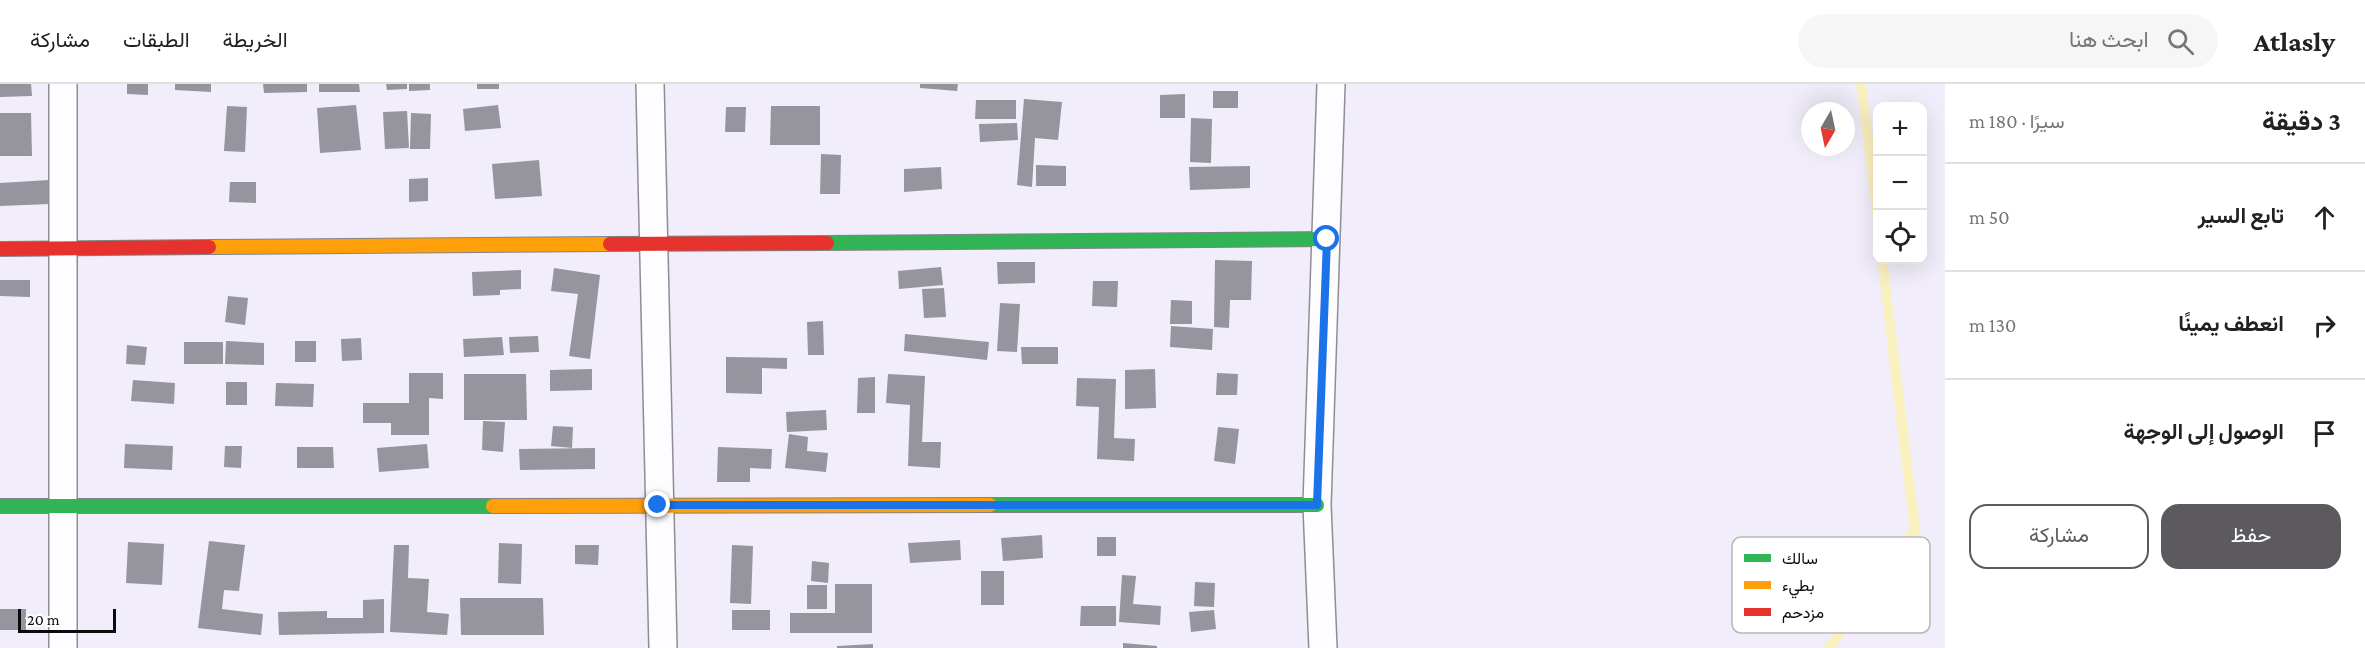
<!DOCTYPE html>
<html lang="ar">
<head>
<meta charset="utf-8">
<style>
  body { margin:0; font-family:"Crimson Pro",Vazirmatn,serif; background:#f6f6f6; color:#222; direction:rtl }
  .controls { position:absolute; right:18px; top:18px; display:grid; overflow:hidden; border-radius:12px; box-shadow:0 6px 24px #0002 }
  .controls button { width:54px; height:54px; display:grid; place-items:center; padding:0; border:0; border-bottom:2px solid #e0e0e0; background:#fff; color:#222; font:30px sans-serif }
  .compass { position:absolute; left:1801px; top:18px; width:54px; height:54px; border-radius:50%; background:#fff; box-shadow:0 6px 24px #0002; rotate:189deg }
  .scale { position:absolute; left:18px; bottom:15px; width:98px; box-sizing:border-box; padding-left:6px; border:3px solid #0b0b0b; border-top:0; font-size:16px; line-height:21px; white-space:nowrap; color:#0b0b0b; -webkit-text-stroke:4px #fff; paint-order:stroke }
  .stop { position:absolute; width:18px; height:18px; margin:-14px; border:4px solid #1a73e8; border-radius:50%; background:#fff }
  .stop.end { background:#1a73e8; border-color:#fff; box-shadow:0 2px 6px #0008 }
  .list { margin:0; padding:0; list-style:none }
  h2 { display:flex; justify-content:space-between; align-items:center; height:78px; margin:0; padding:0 24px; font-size:26px }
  h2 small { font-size:20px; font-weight:400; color:#767676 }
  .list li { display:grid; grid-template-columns:39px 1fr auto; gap:18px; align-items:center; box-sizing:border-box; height:108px; padding:0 24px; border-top:2px solid #e0e0e0 }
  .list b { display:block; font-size:22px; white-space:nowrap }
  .list em { font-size:20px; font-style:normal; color:#767676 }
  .actions { display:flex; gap:12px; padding:18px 24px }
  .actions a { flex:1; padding:14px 0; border:2px solid #5c5a5f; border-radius:18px; text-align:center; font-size:21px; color:#5c5a5f }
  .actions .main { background:#5c5a5f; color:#fff }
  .icon { flex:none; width:33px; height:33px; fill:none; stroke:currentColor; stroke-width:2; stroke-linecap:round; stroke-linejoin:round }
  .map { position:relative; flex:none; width:1945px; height:564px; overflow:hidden; direction:ltr }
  header { display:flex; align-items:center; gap:36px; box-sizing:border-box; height:84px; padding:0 30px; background:#fff; border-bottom:2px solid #e0e0e0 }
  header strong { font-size:28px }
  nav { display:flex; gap:33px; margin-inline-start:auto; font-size:21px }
  .search { width:420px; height:54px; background:#f6f6f6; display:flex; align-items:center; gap:15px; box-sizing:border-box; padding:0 21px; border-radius:33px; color:#767676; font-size:22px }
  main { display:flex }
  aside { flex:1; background:#fff }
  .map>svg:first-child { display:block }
</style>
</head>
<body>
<header>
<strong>Atlasly</strong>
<div class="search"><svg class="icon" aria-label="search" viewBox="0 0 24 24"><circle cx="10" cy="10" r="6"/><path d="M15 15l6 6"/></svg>ابحث هنا</div>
<nav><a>الخريطة</a><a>الطبقات</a><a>مشاركة</a></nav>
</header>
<main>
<aside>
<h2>3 دقيقة<small>سيرًا · 180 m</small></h2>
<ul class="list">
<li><svg class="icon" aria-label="ahead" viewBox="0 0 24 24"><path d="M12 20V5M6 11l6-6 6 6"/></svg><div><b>تابع السير</b></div><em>50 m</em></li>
<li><svg class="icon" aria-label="right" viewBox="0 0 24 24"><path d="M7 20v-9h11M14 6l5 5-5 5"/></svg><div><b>انعطف يمينًا</b></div><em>130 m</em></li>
<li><svg class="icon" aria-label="arrive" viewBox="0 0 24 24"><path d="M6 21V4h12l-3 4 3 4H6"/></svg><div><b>الوصول إلى الوجهة</b></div></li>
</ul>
<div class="actions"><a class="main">حفظ</a><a>مشاركة</a></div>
</aside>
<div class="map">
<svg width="1945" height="564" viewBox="0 0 1945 564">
  <rect width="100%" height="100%" fill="#f1edfa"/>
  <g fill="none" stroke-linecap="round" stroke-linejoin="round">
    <g stroke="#f9f1c0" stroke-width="10">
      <polyline points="1861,0 1878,136"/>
      <polyline points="1829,564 1915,446 1882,176"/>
    </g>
  </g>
  <g fill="#96949c">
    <polygon points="0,0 31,0 32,12 0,13"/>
    <polygon points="127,0 148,0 148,11 127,10"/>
    <polygon points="175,0 211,0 211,8 175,6"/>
    <polygon points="263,0 307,0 307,8 264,9"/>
    <polygon points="319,0 359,0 360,8 319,8"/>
    <polygon points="386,0 407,0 407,5 387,6"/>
    <polygon points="409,0 430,0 430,6 409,7"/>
    <rect x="477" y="0" width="22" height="5"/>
    <polygon points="920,0 958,0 957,7 920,4"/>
    <rect x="1213" y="7" width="25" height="17"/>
    <polygon points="1185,10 1185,34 1160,34 1160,11"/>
    <polygon points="1024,15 1062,18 1058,56 1035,54 1032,103 1017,101"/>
    <polygon points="976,16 1016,16 1016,35 975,35"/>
    <polygon points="356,21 361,66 320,69 317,24"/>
    <polygon points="498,21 501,44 465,47 463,25"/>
    <polygon points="227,22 247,23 245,68 224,67"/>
    <polygon points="771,22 820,22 820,61 770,61"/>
    <polygon points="726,23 746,23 745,48 725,48"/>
    <polygon points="407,27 409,64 385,65 383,28"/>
    <polygon points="0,29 31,29 32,72 0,72"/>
    <polygon points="411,29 431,30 430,65 410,65"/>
    <polygon points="1191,34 1212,35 1211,79 1190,78"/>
    <polygon points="1017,39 1018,56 980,58 979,40"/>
    <polygon points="821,70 841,71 840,110 820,110"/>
    <polygon points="539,76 542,112 495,115 492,80"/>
    <polygon points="1036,81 1066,82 1066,102 1036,102"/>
    <polygon points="1250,82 1250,104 1190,106 1189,83"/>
    <polygon points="941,83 942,105 904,108 904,85"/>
    <polygon points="428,94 428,117 409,118 409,95"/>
    <polygon points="49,96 50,120 0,122 0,99"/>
    <polygon points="230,98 256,98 256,119 229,118"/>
    <polygon points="1215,176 1252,177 1251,216 1230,216 1229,244 1214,243"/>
    <polygon points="997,178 1035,178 1035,199 998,200"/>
    <polygon points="941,183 943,201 899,205 898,187"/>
    <polygon points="554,184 600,191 590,275 569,272 578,210 551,207"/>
    <polygon points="521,186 521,205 500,206 500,211 473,212 472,188"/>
    <polygon points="0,196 30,196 30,213 0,212"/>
    <polygon points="1093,197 1118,197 1117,223 1092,222"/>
    <polygon points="944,204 946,233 924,234 922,205"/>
    <polygon points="228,212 248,214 245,241 225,238"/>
    <polygon points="1171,216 1192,217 1192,240 1170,240"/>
    <polygon points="1000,219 1020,220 1017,268 997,267"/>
    <polygon points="823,237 824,271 808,271 807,238"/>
    <polygon points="1171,242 1213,245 1212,266 1170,263"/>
    <polygon points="905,250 989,258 987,276 904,267"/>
    <polygon points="538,252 539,268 510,269 509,253"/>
    <polygon points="502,253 504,271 464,273 463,255"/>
    <polygon points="361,254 362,276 342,277 341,255"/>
    <polygon points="226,257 264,259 264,281 225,280"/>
    <rect x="295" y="257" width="21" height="21"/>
    <rect x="184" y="258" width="39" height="22"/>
    <polygon points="127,261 147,263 145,281 126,280"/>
    <polygon points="1021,263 1058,263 1058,280 1022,280"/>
    <polygon points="726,273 787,274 787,285 762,284 762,310 726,309"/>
    <polygon points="592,285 592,306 550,307 550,286"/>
    <polygon points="1155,285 1156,324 1125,325 1125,286"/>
    <polygon points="409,289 443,289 443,315 429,314 429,351 391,351 391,339 363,339 363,319 409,319"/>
    <polygon points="1217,289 1238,290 1237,311 1216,311"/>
    <polygon points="464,290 526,290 527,336 464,336"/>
    <polygon points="888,290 925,292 922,358 941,358 940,384 908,382 910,321 886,319"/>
    <polygon points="875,293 875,329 857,329 858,294"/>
    <polygon points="1077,294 1116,295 1114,354 1135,355 1134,377 1097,375 1099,323 1076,322"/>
    <polygon points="133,296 175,299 174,320 131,317"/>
    <rect x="226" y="298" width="21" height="23"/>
    <polygon points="276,299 314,300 313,323 275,322"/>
    <polygon points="826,326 827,346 787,348 786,328"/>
    <polygon points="483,337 505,338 503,368 482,366"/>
    <polygon points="553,342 573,343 572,364 551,362"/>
    <polygon points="1218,343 1239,345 1235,380 1214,377"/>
    <polygon points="789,350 808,353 807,367 828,369 826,388 785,384"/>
    <polygon points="125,360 173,362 172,386 124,384"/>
    <polygon points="427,360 429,384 379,388 377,364"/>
    <polygon points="225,362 242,362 241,384 224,383"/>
    <polygon points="297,363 333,363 334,384 297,384"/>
    <polygon points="718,363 772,365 771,385 750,384 750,398 717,398"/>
    <polygon points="595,364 595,385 520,386 519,365"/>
    <polygon points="1042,451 1043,474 1003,477 1001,454"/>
    <rect x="1097" y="453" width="19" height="19"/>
    <polygon points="960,456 961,476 910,479 908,459"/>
    <polygon points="209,457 245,461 239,507 224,506 222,525 263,530 261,551 198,544"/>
    <polygon points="128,458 164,460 162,501 126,499"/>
    <polygon points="499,459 522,460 521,500 498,499"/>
    <polygon points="394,461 409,461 408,494 429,495 427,528 449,530 447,551 390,548"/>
    <polygon points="575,461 599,461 598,481 575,480"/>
    <polygon points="732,461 753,462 751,520 730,519"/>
    <polygon points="812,477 829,479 828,499 811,497"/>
    <rect x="981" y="487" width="23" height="34"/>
    <polygon points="1122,491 1136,492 1133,520 1161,522 1160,541 1119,538"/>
    <polygon points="1195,498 1215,499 1214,523 1194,522"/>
    <polygon points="835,500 872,500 872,549 790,549 790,529 835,529"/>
    <rect x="807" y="501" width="20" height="24"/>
    <polygon points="460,514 543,514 544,551 461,551"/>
    <polygon points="384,515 384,549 279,551 278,528 327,527 327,534 363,534 363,516"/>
    <polygon points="1081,522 1116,522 1116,542 1080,542"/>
    <rect x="0" y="525" width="26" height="21"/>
    <rect x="732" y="526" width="38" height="20"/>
    <polygon points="1214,526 1216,545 1191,548 1189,528"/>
    <polygon points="1123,559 1157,562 1157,564 1123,564"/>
    <polygon points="873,560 873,564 837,564 837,562"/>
  </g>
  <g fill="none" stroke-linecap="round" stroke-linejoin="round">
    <g stroke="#8f8d93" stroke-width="30">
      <g id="street">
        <polyline points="63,0 63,564"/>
        <polyline points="650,0 663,564"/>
        <polyline points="1323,564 1317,421 1331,0"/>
      </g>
    </g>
    <g stroke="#858389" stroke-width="16">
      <g id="fast">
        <polyline points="827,159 1327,155"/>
        <polyline points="990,421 1317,421"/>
        <polyline points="0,422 493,422"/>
      </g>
    </g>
    <g stroke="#858389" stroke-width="16">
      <g id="slow">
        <polyline points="209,163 610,160"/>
        <polyline points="493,422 990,421"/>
      </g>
    </g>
    <g stroke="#858389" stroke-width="16">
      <g id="jam">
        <polyline points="610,160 827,159"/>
        <polyline points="0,165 209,163"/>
      </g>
    </g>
    <use href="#street" stroke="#fdfcfe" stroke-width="27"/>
    <use href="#fast" stroke="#30b455" stroke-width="14"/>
    <use href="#slow" stroke="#ff9f0a" stroke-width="14"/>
    <use href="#jam" stroke="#e5322d" stroke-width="14"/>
  </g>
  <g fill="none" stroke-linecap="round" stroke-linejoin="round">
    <polyline stroke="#1a73e8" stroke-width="8" points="658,421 1317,421 1327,155"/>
  </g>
  <rect x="1732" y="453" width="198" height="96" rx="9" fill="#fff" stroke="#b6b6b6" stroke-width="1.5"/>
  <rect x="1744" y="470" width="27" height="8" fill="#30b455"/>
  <rect x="1744" y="497" width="27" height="8" fill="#ff9f0a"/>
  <rect x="1744" y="524" width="27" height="8" fill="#e5322d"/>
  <g font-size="16" fill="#0b0b0b">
    <text x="1782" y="480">سالك</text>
    <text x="1782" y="507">بطيء</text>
    <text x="1782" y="534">مزدحم</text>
  </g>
</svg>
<div class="controls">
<button>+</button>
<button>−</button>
<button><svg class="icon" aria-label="locate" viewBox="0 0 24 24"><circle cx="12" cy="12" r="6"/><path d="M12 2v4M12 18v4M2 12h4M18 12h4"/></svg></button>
</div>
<svg class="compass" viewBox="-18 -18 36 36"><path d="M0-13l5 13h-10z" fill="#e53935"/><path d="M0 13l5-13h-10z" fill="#767676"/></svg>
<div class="scale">20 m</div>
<div class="stop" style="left:1327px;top:155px"></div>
<div class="stop end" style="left:658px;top:421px"></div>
</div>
</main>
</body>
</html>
